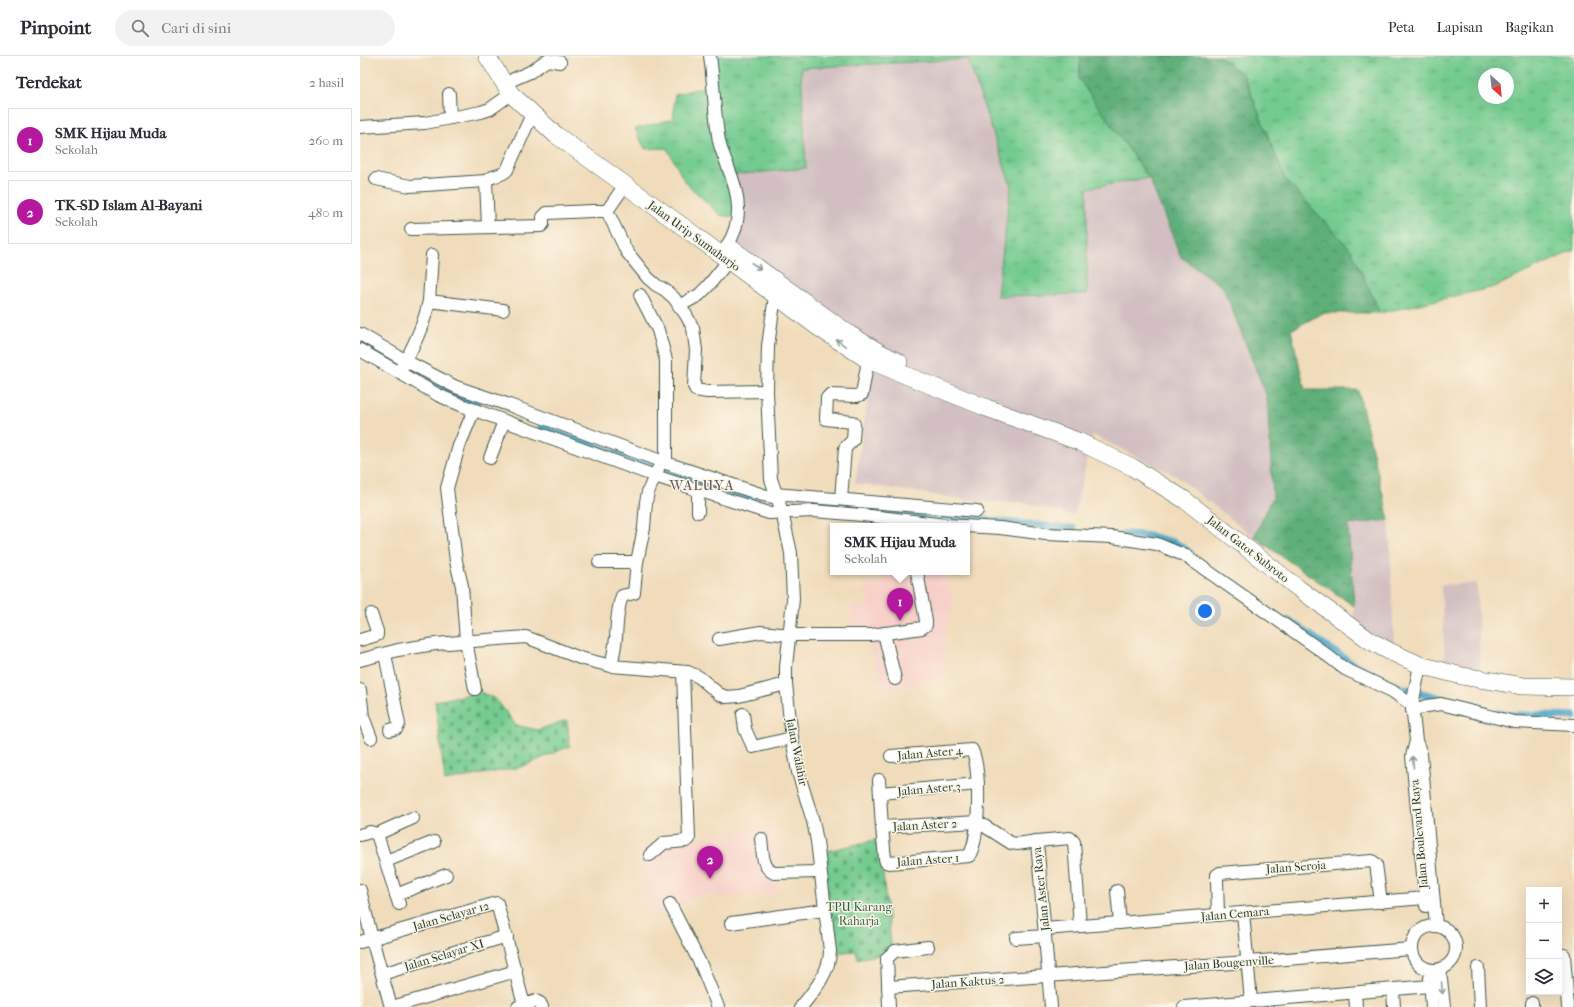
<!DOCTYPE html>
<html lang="id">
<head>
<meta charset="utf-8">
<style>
  body { margin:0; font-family:"IM FELL French Canon",serif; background:#f2f2f3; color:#2b2b33 }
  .controls { position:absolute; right:12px; bottom:12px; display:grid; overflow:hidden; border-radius:0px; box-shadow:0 4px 16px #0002 }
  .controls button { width:36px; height:36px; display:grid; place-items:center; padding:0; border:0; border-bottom:1px solid #e1e1e2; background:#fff; color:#2b2b33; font:20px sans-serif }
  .compass { position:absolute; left:1118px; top:12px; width:36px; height:36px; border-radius:50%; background:#fff; box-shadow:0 4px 16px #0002; rotate:153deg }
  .you { position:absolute; left:845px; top:555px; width:14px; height:14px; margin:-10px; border:3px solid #fff; border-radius:50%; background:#1a73e8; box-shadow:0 0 0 6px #1a73e833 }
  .badge { display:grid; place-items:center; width:26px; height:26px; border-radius:50%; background:#b5179e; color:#fff; font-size:13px; font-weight:700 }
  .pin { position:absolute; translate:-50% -33px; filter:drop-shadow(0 1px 2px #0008) }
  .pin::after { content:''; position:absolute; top:21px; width:14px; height:12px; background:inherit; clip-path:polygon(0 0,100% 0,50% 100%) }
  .popup { position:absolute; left:470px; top:467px; width:140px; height:52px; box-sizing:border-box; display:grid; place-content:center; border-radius:0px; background:#fff; filter:drop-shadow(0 1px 3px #0005); font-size:13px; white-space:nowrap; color:#7c7c81 }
  .popup b { font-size:15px; color:#2b2b33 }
  .popup::after { content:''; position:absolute; left:50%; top:100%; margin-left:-8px; border:8px solid transparent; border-top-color:#fff }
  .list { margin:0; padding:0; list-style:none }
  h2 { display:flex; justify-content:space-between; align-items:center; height:52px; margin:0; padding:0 16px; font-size:17px }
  h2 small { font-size:13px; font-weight:400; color:#7c7c81 }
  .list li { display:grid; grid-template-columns:26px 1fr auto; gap:12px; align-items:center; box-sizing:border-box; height:64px; margin:0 8px 8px; padding:0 8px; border:1px solid #e1e1e2; border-radius:0px }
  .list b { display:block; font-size:15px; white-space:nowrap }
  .list p { margin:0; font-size:13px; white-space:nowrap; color:#7c7c81 }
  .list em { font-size:13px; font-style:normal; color:#7c7c81 }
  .icon { flex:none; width:22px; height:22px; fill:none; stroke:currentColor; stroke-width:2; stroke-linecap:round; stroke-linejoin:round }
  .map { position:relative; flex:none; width:1214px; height:951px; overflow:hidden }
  header { display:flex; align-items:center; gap:24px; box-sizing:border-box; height:56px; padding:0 20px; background:#fff; border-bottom:1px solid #e1e1e2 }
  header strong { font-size:19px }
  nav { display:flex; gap:22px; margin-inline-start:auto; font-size:14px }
  .search { width:280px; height:36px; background:#f2f2f3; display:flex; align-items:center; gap:10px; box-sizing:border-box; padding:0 14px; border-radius:22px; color:#7c7c81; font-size:15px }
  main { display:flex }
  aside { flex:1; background:#fff }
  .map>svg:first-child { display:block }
</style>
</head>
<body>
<header>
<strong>Pinpoint</strong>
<div class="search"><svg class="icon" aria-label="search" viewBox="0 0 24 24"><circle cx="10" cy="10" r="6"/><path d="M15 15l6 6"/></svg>Cari di sini</div>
<nav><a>Peta</a><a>Lapisan</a><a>Bagikan</a></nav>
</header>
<main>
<aside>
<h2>Terdekat<small>2 hasil</small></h2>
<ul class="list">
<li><span class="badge">1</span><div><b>SMK Hijau Muda</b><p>Sekolah</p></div><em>260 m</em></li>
<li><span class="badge">2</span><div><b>TK-SD Islam Al-Bayani</b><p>Sekolah</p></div><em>480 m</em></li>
</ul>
</aside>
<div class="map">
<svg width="1214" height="951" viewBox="0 0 1214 951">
  <defs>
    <pattern id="grass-tufts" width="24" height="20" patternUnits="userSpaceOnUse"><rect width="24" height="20" fill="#73cb90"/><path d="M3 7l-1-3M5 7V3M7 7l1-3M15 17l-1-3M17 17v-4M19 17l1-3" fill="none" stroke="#5ea676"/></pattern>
    <pattern id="forest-crowns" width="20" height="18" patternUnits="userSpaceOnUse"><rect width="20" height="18" fill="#5eaf7a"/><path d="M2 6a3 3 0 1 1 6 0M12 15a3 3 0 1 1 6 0" fill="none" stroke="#4d9065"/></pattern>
    <pattern id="cemetery-stones" width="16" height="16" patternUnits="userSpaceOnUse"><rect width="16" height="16" fill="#73cb90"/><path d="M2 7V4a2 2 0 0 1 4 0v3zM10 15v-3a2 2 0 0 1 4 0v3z" fill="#5ea676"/></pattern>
  </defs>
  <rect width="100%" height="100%" fill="#fcf5e5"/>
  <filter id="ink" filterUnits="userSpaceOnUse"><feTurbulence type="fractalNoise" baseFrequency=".025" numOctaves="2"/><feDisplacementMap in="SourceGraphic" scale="8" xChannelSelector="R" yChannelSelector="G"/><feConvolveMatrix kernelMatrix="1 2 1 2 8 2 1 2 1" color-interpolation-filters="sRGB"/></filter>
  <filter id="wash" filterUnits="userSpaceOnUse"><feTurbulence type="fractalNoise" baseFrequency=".012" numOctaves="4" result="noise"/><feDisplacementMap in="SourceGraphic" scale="16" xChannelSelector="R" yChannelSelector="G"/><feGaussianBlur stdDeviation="0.9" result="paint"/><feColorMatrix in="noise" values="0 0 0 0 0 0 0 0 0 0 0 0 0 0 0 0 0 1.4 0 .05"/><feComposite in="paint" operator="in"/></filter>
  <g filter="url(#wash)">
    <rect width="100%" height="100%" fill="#f0dcbb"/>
    <g fill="#f7d1c9">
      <polygon points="523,516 585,516 593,544 585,582 584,622 525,636 512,598 508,580 491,583 490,551 509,549 505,530 524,526"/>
      <polygon points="411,768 418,837 393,841 344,838 296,861 287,841 280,809 305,785 362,780"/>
    </g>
    <g fill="#d2bfc1">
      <polygon points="608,3 651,130 637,240 726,238 727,131 789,122 821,201 863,231 907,341 913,441 894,481 816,420 733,379 714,460 661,446 620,446 495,427 515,295 371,193 384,163 372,119 446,112 441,12"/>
      <polygon points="1029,464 1034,587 993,571 994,550 988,469"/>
      <polygon points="1117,527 1120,613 1085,607 1081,529"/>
    </g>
    <g fill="url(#grass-tufts)" stroke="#498462" fill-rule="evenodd">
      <polygon points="346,0 721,0 719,23 789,122 727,132 727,238 637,240 651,130 608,3 441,12 446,112 373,119 384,163 360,159 325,126 307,92 285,93 275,73 313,63 315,39 350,29"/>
      <path d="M859,0H1214V194L1135,231L1020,257L991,194L925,123L884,20ZM1124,18H1148V42H1124Z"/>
    </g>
    <polygon fill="url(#forest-crowns)" stroke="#3e7657" points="721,0 859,0 884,20 925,123 991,194 1020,257 963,257 931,274 945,334 998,334 1029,464 988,469 994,550 894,481 913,441 907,341 863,231 821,201 789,122 719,23"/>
    <g fill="url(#cemetery-stones)" stroke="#498462">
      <polygon points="120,636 136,643 156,669 177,674 207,664 210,690 161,711 85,725 75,645"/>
      <polygon points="519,783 532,896 498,903 496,895 474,897 463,796"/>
    </g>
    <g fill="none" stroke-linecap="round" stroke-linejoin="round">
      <g stroke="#4aa5c8" stroke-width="8">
        <polyline points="0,287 86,336 117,349"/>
        <polyline points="181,372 411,451 436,448 470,450 713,473"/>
        <polyline points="764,478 787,480 815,487 830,497"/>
        <polyline points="929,565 992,608 1040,632 1091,645"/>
        <polyline points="1139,657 1144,659 1214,660"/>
      </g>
    </g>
  </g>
  <g filter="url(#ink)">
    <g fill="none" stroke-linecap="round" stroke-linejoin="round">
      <g stroke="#3e5548" stroke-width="14">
        <g id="minor">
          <path d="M350,0C354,28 354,57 359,85C361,95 365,102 368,111C379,138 384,164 367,190"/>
          <polyline points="154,23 170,16 187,4 200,6"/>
          <polyline points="89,38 90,62"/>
          <polyline points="0,71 65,67 121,56 130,53 151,38"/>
          <path d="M16,123L50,130L126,125C131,119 141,121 147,114L172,58"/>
          <polyline points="126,125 128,171"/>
          <polyline points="247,155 265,129"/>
          <polyline points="51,173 181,170 183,168 183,161 187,157 232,155 247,155 267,196 288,222 296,229 305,234 314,242 326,259 333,272 336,294 334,330 336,334 347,336 407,335"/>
          <polyline points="280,239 298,274 306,304 306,407"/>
          <path d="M415,240L408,290L407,335L411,423L422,456L431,497L433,543L426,611V628L432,682L438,716L453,765L457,785L470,895C470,916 454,935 441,951"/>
          <polyline points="69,245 72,199"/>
          <polyline points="319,250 339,239 348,230 369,204"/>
          <polyline points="0,278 46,305 96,331 149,349 306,407 403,439 417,442"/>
          <polyline points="0,294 78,339 101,349 295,420 409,457 454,455 502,459 586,469 640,472 686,478 752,481 797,488 826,500 959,593 985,613 1032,635 1052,649"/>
          <path d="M42,311C54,290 64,269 69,245L143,254"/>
          <polyline points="114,354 99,390 87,432 96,505 102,530 106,585 115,633"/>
          <polyline points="130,402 144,365"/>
          <polyline points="415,438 617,455"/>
          <polyline points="481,443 485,392 493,384 494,368 492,366 466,363 467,342 470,339 497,340 502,338 508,304"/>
          <polyline points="338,456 338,435"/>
          <polyline points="239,506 277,506 284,472 286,446 288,436 298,413"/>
          <polyline points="524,577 535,623"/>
          <polyline points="359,583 401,576 430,579 511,579 562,572 566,569 566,565 557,516"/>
          <polyline points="0,584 17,579 17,575 11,558"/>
          <polyline points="25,598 39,668 37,672 30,674"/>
          <polyline points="0,604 38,594 75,588 166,581 220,602 251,610 328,616 339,621 359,638 366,641 379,640 426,628"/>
          <polyline points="1060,609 1052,649 1056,685 1061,698 1076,870"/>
          <path d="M251,610C253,601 255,591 256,581C257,567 257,553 262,540L274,537L277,506"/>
          <polyline points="0,634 3,661 11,682"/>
          <polyline points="1052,654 1067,650 1081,648 1154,666 1214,669"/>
          <polyline points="383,658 385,673 393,691 432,682"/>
          <polyline points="1056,685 1052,700 1066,850"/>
          <polyline points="519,724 522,771 618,766"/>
          <polyline points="520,737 618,728"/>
          <polyline points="618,766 651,787 657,788 677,785 691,951"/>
          <path d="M522,771L525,803L526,806L529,807L609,800C620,782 621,713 612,694L531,700"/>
          <polyline points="17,778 53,762"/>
          <polyline points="0,779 10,776 17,778 39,848"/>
          <path d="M401,783C403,795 401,811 414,817L460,816"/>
          <polyline points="677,785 710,782 714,786 720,870"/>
          <polyline points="290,799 304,787 326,785 329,783 323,616"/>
          <polyline points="26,805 74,786"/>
          <polyline points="0,834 12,883 31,951"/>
          <polyline points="757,835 760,867"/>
          <polyline points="36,839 86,819"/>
          <polyline points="310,848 342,911 358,951"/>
          <polyline points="883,857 891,945"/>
          <polyline points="858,859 857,824 857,819 860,817 1012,805 1016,808 1021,846"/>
          <polyline points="371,867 464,854"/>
          <circle cx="1074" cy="892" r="22"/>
          <polyline points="685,873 1065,842"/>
          <polyline points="656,882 685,880"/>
          <polyline points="0,886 137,847 164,949"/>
          <polyline points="1204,899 1208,951"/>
          <polyline points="1118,912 1120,951"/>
          <polyline points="1080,914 1084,951"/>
          <polyline points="22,918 147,880"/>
          <polyline points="1070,922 1072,951"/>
          <polyline points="528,931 888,906 1051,893"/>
          <polyline points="1033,934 1034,951"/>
          <polyline points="995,937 996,951"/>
          <polyline points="1172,947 1172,951"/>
          <polyline points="32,951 156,915"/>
          <polyline points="158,951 176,945 180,947 182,951"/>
          <polyline points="529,951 527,902 535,895 568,891"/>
          <polyline points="824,951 1070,930"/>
        </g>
      </g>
      <g stroke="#3e5548" stroke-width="18">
        <g id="highway">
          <polyline points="127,0 151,38 196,79 325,172 459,272 508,304 627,352 720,386 772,411 825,444 938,532 1009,584 1029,595 1060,609 1102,620 1163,630 1214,631"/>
          <polyline points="372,193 489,278 519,296 539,306"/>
        </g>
      </g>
      <use href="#minor" stroke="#fff" stroke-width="12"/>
      <use href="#highway" stroke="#fff" stroke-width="17"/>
    </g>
    <defs><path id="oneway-shaft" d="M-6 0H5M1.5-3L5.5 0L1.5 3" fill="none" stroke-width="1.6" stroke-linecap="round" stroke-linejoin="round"/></defs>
    <g stroke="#8f9e9a">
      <use href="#oneway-shaft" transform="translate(396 210) rotate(35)"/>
      <use href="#oneway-shaft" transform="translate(481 287) rotate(-146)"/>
      <use href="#oneway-shaft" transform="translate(1053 706) rotate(-95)"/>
      <use href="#oneway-shaft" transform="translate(1082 932) rotate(85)"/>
    </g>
  </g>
  <g text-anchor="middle" stroke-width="3" stroke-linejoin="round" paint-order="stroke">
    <g font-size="12" fill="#1f3d34" stroke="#fcf5e5">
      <text transform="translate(334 180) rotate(36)" y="4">Jalan Urip Sumaharjo</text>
      <text transform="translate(888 493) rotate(38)" y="4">Jalan Gatot Subroto</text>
      <text transform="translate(437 696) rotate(79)" y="4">Jalan Walahir</text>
      <text transform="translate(570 697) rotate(-5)" y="4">Jalan Aster 4</text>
      <text transform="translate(569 733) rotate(-5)" y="4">Jalan Aster 3</text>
      <text transform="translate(565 769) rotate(-3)" y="4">Jalan Aster 2</text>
      <text transform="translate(1059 778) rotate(-95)" y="4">Jalan Boulevard Raya</text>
      <text transform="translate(568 804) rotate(-4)" y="4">Jalan Aster 1</text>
      <text transform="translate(936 811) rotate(-4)" y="4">Jalan Seroja</text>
      <text transform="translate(681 833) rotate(-96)" y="4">Jalan Aster Raya</text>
      <text transform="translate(875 858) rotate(-5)" y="4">Jalan Cemara</text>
      <text transform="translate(91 860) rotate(-16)" y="4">Jalan Selayar 12</text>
      <text transform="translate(84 899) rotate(-17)" y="4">Jalan Selayar XI</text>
      <text transform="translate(869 907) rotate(-4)" y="4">Jalan Bougenville</text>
      <text transform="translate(608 926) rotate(-4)" y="4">Jalan Kaktus 2</text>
    </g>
    <g font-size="12" fill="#34604b" stroke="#fcf5e5">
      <text x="499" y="855">TPU Karang<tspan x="499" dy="14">Raharja</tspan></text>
    </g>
    <g font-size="14" letter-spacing="1" fill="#655b5f" stroke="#fcf5e5">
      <text x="342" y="434">WALUYA</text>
    </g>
  </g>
</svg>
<div class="controls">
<button>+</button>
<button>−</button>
<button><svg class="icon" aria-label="layers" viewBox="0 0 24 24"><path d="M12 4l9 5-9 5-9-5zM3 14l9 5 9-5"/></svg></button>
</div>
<svg class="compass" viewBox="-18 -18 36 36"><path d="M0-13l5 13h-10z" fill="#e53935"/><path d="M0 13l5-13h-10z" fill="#7c7c81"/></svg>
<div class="you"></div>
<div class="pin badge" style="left:540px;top:565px">1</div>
<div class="popup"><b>SMK Hijau Muda</b>Sekolah</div>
<div class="pin badge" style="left:350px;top:823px">2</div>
</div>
</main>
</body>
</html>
